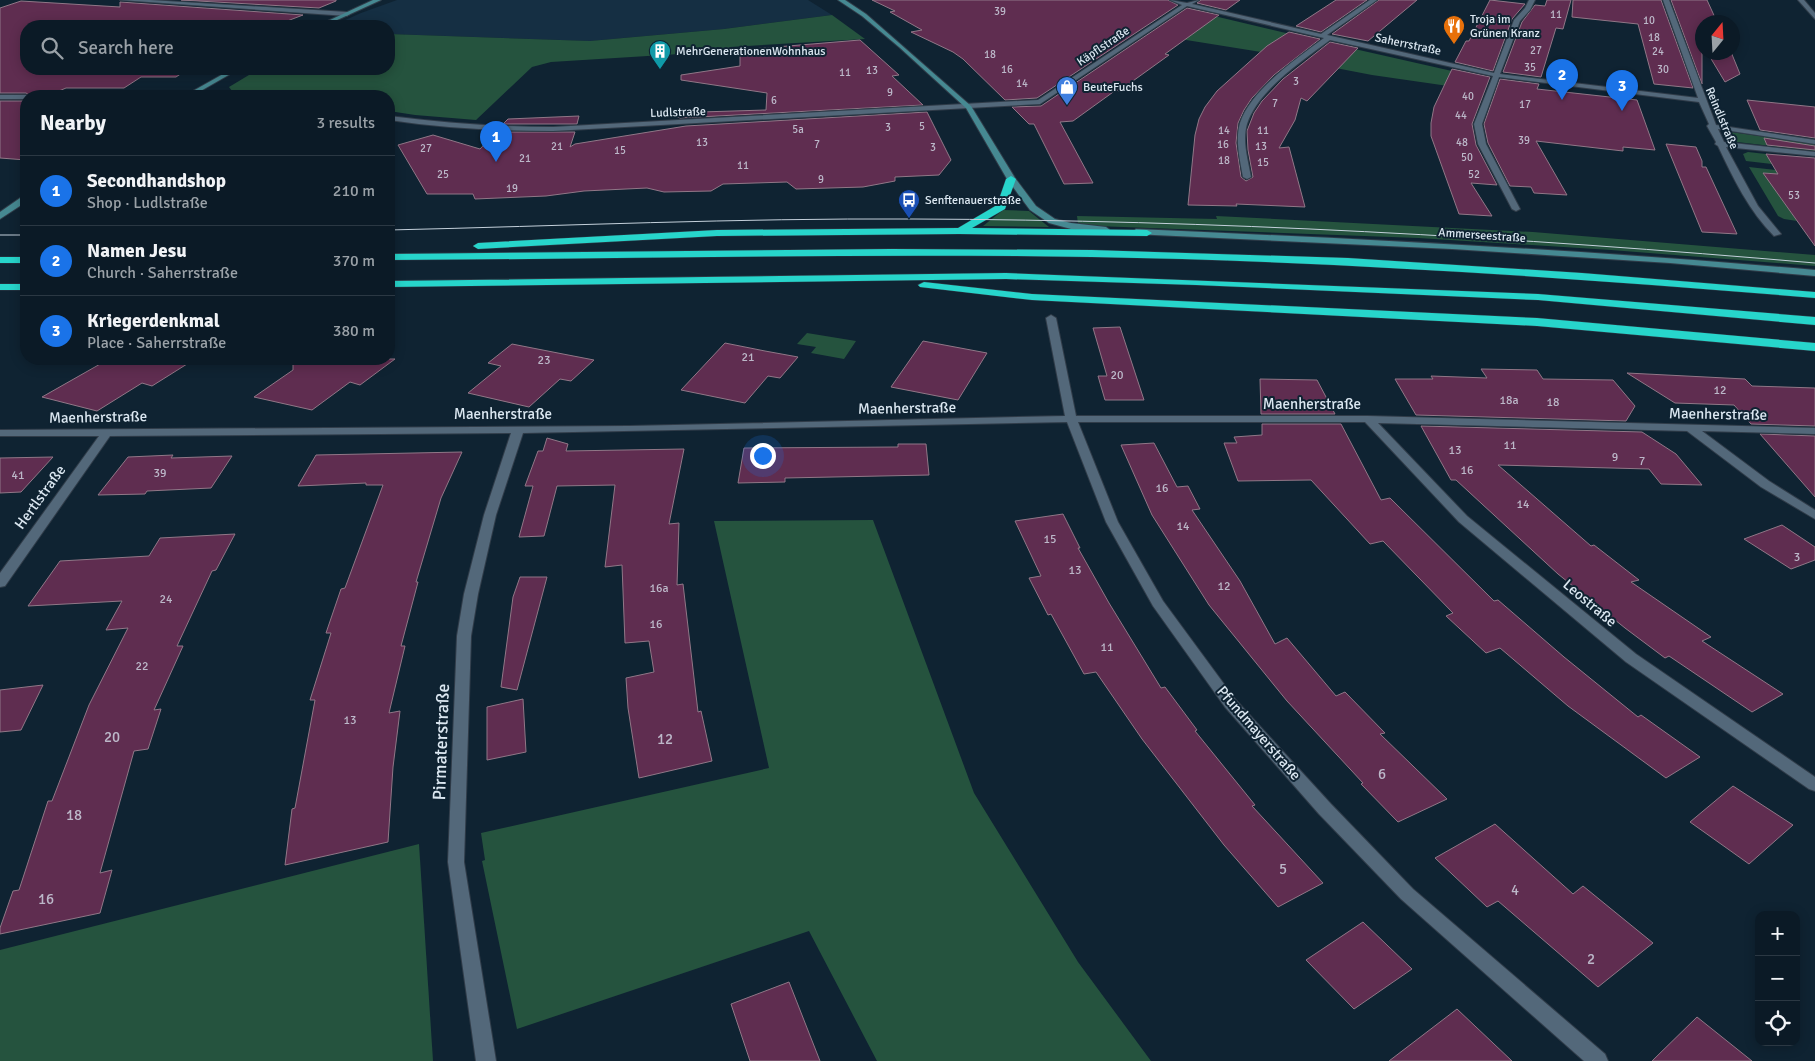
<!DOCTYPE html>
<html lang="en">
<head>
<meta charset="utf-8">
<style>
  body { margin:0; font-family:Signika,sans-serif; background:#14232e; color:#f1f3f6 }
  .controls { position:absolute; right:15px; bottom:15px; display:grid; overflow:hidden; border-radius:10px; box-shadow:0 2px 12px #0003 }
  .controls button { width:45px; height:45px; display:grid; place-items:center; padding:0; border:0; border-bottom:1px solid #2b3843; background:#0b1a26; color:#f1f3f6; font:25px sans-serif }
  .compass { position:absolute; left:1695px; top:15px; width:45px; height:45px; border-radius:50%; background:#0b1a26; box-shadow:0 2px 12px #0003; rotate:18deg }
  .you { position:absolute; left:762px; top:455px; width:18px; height:18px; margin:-12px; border:4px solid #fff; border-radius:50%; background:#1a73e8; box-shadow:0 0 0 8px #1a73e833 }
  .badge { display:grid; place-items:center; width:32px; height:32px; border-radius:50%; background:#1a73e8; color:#fff; font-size:16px; font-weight:700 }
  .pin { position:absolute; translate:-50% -41px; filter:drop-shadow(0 1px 2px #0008) }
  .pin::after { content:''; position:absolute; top:26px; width:18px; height:15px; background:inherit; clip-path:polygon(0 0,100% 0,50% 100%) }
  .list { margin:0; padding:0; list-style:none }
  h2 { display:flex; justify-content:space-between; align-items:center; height:65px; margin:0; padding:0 20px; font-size:21px }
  h2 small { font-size:16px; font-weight:400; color:#9aa1a7 }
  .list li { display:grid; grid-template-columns:32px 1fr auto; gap:15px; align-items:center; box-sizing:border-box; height:70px; padding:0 20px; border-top:1px solid #2b3843 }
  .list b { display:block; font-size:19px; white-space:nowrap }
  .list p { margin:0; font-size:16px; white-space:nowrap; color:#9aa1a7 }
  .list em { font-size:16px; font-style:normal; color:#9aa1a7 }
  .icon { flex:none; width:28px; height:28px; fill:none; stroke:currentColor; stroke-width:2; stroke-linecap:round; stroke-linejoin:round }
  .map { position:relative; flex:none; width:1815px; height:1061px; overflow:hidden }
  .search { position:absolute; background:#0b1a26; box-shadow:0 2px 12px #0003; left:20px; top:20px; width:375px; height:55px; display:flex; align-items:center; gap:12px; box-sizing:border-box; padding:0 18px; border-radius:20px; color:#9aa1a7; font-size:19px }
  .panel { position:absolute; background:#0b1a26; box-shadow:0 2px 12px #0003; left:20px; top:90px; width:375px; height:275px; border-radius:20px }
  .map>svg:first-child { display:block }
</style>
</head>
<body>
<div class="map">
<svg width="1815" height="1061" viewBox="0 0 1815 1061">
  <rect width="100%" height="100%" fill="#0f2332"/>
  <polygon fill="#152f43" points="397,0 808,0 832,15 724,29 590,41 389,34 389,26 332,26 361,13"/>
  <g fill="#25533e">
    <polygon points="1189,10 1311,39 1293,57 1155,35"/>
    <polygon points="832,15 865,39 730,47 728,51 551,62 532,67 476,120 415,115 389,111 389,96 289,96 232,91 229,87 259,69 389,69 389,34 590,41 724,29"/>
    <polygon points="1337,45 1474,76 1469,89 1372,75 1315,64"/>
    <polygon points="1731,132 1815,144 1815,151 1737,142"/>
    <polygon points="1748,152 1766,154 1772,164 1746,161 1743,154"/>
    <polygon points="1749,167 1792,172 1796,176 1764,173 1797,221 1784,219 1778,216"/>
    <polygon points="1003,210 1029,211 1049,227 983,226"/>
    <polygon points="1077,216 1217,219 1216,216 1533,232 1815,255 1815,266 1611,250 1418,238 1096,226 1078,224"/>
    <polygon points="807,333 856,341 844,359 811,353 816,347 797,344"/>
    <polygon points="873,520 974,793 1078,962 1151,1061 877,1061 809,931 517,1029 482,861 485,860 481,833 769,768 714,521"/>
    <polygon points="419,844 433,1061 0,1061 0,950"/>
  </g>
  <g fill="#5f2d50" stroke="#907787">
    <polygon points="181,0 336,0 336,1 319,8"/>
    <polygon points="872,0 1168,0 1178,5 1037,98 1005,100 963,59 953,52 911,32 922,30 890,12 895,11"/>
    <polygon points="1201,0 1240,0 1226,10 1197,3"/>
    <polygon points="1336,0 1367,0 1321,32 1296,26"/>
    <polygon points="1379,0 1417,0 1368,41 1332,34"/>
    <polygon points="1490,0 1525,4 1512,19 1493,71 1455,62 1466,41 1469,41"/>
    <polygon points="1547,0 1571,0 1563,29 1556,28 1541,77 1503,72 1522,22 1535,5 1545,6"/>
    <polygon points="1573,0 1661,0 1693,88 1654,84 1638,24 1572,17"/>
    <polygon points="1671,0 1707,0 1717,22 1702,22 1702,84"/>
    <polygon points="21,1 120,7 120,2 303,15 274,26 26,26 26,69 188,69 176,77 141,77 124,88 66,88 47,96 31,96 26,93 0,93 0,8"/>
    <polygon points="1187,8 1219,15 1165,54 1169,55 1119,91 1116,90 1073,121 1060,122 1093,183 1064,184 1034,124 1029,124 1012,107 1041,106"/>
    <polygon points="1289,32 1320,39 1274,75 1252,98 1244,110 1238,123 1236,143 1241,177 1246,181 1253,177 1248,150 1247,131 1254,113 1262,101 1283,79 1330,42 1358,48 1307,101 1301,98 1295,120 1279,148 1289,147 1305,207 1236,204 1237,206 1188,205 1195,135 1199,119 1205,107 1217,91 1267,46"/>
    <polygon points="860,40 899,75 892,76 923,105 680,118 668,113 766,110 767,93 681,80 681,75 740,66 740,50"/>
    <polygon points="1707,52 1731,52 1740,74 1725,82"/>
    <polygon points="1452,69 1490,77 1472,124 1476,145 1497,185 1471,183 1492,216 1459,214 1431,136 1431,123 1434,107"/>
    <polygon points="1500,79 1539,84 1537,89 1637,100 1655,150 1623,147 1623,151 1536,141 1567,195 1534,193 1531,187 1510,186 1488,143 1484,124"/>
    <polygon points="1747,100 1815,107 1815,138 1760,130"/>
    <polygon points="0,101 26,101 26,160 0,158"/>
    <polygon points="927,112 951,160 939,175 895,177 895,181 863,187 796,189 787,182 723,184 711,191 664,192 647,188 584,191 546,196 475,199 473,194 427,194 398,145 433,135 480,149 496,132 575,132 570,147 575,144 686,126"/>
    <polygon points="579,116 577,124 503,124 508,119"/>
    <polygon points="1764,138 1815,146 1815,150 1767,145"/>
    <polygon points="1666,144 1696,147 1702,161 1702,167 1706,167 1737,234 1702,232"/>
    <polygon points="1766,154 1815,158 1815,246 1763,173 1778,174"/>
    <polygon points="1120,327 1144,400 1105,400 1098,376 1107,376 1093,328"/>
    <polygon points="923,341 987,353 958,400 891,387"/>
    <polygon points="725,343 765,351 798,357 780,378 768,376 745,403 681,390"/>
    <polygon points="512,344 563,354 594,360 571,381 560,379 529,407 468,393 501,366 488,363"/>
    <polygon points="109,359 195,359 152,386 142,383 97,411 42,397"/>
    <polygon points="293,359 395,359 360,385 350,382 312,410 254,397 293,370"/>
    <polygon points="1481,369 1537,370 1543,379 1613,380 1635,406 1626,421 1416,415 1395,379 1433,379 1431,376 1487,378"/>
    <polygon points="1627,373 1745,379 1752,386 1815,388 1815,426 1751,424 1734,405 1675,403"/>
    <polygon points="1260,379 1317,380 1335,414 1261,414"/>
    <polygon points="1262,424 1341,424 1381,500 1390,498 1494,601 1498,600 1564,657 1638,717 1641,715 1700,757 1666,778 1568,706 1500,648 1486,653 1446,616 1453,613 1383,541 1370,544 1311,480 1238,481 1224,443 1237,443 1234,437 1262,435"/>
    <polygon points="1421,426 1642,432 1676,454 1702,485 1661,484 1649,469 1498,465 1591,546 1594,545 1639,580 1631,582 1711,637 1702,641 1783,694 1752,712 1669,656 1665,658 1625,628 1558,574 1456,480 1451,480"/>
    <polygon points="1760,434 1815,436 1815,497"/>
    <polygon points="547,438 568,444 566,451 684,449 669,524 679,523 677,585 683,584 698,712 701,711 712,761 639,778 628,708 626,678 654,672 649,641 625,643 622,565 605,567 615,485 557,486 544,536 519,537 533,486 525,486 538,451 543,451"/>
    <polygon points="1154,443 1177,487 1188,486 1200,509 1192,510 1240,581 1275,644 1287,638 1336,696 1345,692 1385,733 1380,734 1447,799 1398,822 1361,784 1363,783 1287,701 1209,605 1152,515 1121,445"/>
    <polygon points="898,444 926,444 929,475 785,478 785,482 738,483 744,448 898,447"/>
    <polygon points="462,452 441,498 416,582 418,582 401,646 405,646 389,713 400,711 393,767 388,842 285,865 292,809 295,808 315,700 310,700 331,633 326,633 341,589 345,588 383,485 366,485 366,483 298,486 316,455"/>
    <polygon points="173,455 171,458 232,456 211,488 147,491 145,494 98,495 128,457"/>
    <polygon points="53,457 21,492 0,493 0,458"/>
    <polygon points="1063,514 1080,548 1078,548 1109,603 1161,688 1165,687 1197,730 1195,731 1255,805 1252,806 1323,883 1278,907 1224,845 1142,739 1096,672 1084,674 1051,614 1048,615 1029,578 1041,576 1015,521"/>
    <polygon points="1782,525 1815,547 1815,560 1791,569 1744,539"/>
    <polygon points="235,534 216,570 212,571 177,646 183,646 154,710 161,709 148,749 134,751 100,873 112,870 100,913 0,934 0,928 13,891 19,890 48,801 52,801 89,705 128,628 106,630 122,601 28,606 60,561 149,556 160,538"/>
    <polygon points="520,577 547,577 517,690 501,687 513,597"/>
    <polygon points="43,685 21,730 0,732 0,690"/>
    <polygon points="523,699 526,752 487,760 487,707"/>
    <polygon points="1733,786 1793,825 1749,864 1690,822"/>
    <polygon points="1495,824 1573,894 1583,886 1653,943 1598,987 1498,901 1487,907 1435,858"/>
    <polygon points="1363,922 1412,969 1354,1009 1306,960"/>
    <polygon points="789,982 820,1061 750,1061 731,1004"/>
    <polygon points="1457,1009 1512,1061 1389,1061"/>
    <polygon points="1697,1017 1752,1061 1652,1061"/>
  </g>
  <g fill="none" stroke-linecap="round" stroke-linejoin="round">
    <g stroke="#303c49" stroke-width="2">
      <g id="street">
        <polygon points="120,0 150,0 347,12 350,14 347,16"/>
        <path d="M1170,0L1187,3L1199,0L1192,4L1321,34L1370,0H1377L1327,35L1494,73L1514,20L1525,8L1529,0H1535L1530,10L1520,21L1500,74L1698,98L1663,0H1669L1716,125L1815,140V144L1718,129L1724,142L1815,152V156L1726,147L1758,206L1781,234L1774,236C1749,211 1733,178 1718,146L1715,144L1716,142L1707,126L1709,124L1699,102L1499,77L1482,124L1486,144L1520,209L1516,211L1512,209L1478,144L1474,124L1493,76L1330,40C1303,60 1257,91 1247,124C1242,141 1248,160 1251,177L1247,179L1243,177C1240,160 1235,140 1240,123C1251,90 1296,59 1324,38L1187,6L1040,104L553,131C498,131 443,128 389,120V116C444,123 498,127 553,127L1038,100L1182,5Z"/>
        <polygon points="1798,0 1804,0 1815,13 1815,19"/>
        <polygon points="0,95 26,95 29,96 26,96 26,99 0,99"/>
        <polygon points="1051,315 1056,318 1076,416 1368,416 1815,428 1815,434 1702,431 1769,481 1815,510 1815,519 1761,487 1687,431 1378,423 1467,516 1636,654 1815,777 1815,791 1809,789 1626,662 1459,522 1365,422 1078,422 1118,522 1163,601 1235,699 1331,804 1413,889 1605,1054 1608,1061 1584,1061 1401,899 1319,814 1225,707 1153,606 1106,522 1067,422 523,433 496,515 478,594 471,636 464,862 496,1061 476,1061 448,862 457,636 464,594 484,515 511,433 110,436 5,586 0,587 0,573 99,436 0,436 0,430 629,426 1065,416 1046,318"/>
      </g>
    </g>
    <g stroke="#303c49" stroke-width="2">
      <g id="secondary">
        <polygon points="373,0 381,0 324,26 317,26"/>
        <polygon points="838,0 845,0 866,14 971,106 1015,178 1036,206 1055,219 1071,223 1106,227 1110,230 1109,232 1071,229 1049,223 1030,210 1007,179 966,108 899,47 862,16"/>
        <polygon points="232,69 239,69 192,96 184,96"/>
        <polygon points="23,196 26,196 26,202 0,219 0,212"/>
        <path d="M1136,229C1363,239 1589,250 1815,270V276L1670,263L1452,249L1133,234L1132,232Z"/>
      </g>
    </g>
    <g stroke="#303c49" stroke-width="1">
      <g id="highway">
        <polygon points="1011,176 1016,179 1005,209 972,228 1147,230 1152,233 1147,236 959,234 717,236 478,249 473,246 478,243 717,230 958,228 997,205 1006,179"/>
        <path d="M891,249L1092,250L1348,258L1582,273L1815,292V298C1574,278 1333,261 1092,257C857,253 623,259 389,260V254Z"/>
        <rect x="0" y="257" width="26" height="6"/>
        <polygon points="1006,273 1538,294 1815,317 1815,325 1538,300 1196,285 1006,279 389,287 389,281"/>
        <polygon points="924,282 1032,294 1537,318 1815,343 1815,351 1537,326 1032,300 920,287 918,285"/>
        <rect x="0" y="284" width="26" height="6"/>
      </g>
    </g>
    <use href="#street" fill="#53687a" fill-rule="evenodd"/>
    <use href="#secondary" fill="#468992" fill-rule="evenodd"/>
    <use href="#highway" fill="#27d5cb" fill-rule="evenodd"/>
    <g stroke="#c4d0db" stroke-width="1">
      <path d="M389,230C563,226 738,218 913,219C1214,220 1515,237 1815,263"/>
      <polyline points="0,235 26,235"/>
    </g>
  </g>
  <defs>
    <g id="restaurant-pin" transform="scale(1.125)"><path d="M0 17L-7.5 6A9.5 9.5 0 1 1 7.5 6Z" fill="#e8710a" stroke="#0f2332"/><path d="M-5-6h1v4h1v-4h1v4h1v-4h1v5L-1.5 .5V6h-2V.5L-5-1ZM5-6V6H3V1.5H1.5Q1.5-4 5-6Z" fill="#fff"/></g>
    <g id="building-pin" transform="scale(1.125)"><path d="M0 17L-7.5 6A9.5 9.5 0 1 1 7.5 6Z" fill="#0f9aa8" stroke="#0f2332"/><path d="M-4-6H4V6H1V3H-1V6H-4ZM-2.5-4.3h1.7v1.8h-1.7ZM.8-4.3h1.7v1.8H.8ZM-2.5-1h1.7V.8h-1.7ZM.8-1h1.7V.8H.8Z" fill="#fff"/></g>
    <g id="shop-pin" transform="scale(1.125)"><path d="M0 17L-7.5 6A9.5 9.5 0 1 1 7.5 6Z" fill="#3f7fe0" stroke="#0f2332"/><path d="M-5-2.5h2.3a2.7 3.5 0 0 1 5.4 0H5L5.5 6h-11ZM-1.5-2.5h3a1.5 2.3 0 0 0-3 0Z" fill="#fff"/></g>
    <g id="bus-pin" transform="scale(1.125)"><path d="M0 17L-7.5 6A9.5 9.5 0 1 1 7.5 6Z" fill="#1a4fb4" stroke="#0f2332"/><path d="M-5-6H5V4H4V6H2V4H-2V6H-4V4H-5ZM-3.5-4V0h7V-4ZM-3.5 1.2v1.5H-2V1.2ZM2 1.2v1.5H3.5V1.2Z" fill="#fff"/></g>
  </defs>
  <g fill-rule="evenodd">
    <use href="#restaurant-pin" x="1454" y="26"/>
    <use href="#building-pin" x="660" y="51"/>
    <use href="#shop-pin" x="1067" y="87"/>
    <use href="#bus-pin" x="909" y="200"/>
  </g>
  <g text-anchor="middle" stroke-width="4" stroke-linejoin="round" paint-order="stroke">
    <g font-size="11" fill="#bcb8c9">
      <text x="1000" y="15">39</text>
      <text x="1556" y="18">11</text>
      <text x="1649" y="24">10</text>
      <text x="1654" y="41">18</text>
      <text x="1536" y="54">27</text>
      <text x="1658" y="55">24</text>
      <text x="990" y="58">18</text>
      <text x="1530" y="71">35</text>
      <text x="1007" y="73">16</text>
      <text x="1663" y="73">30</text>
      <text x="872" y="74">13</text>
      <text x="845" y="76">11</text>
      <text x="1296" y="85">3</text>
      <text x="1022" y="87">14</text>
      <text x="890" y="96">9</text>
      <text x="1468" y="100">40</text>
      <text x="774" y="104">6</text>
      <text x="1275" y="107">7</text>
      <text x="1525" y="108">17</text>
      <text x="1461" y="119">44</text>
      <text x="922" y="130">5</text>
      <text x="888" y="131">3</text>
      <text x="798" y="133">5a</text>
      <text x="1224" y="134">14</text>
      <text x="1263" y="134">11</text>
      <text x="1524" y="144">39</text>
      <text x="702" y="146">13</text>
      <text x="1462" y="146">48</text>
      <text x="817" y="148">7</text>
      <text x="1223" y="148">16</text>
      <text x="557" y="150">21</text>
      <text x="1261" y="150">13</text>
      <text x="933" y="151">3</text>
      <text x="426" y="152">27</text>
      <text x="620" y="154">15</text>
      <text x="1467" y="161">50</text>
      <text x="525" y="162">21</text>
      <text x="1224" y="164">18</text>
      <text x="1263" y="166">15</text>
      <text x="743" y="169">11</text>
      <text x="443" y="178">25</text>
      <text x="1474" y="178">52</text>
      <text x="821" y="183">9</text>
      <text x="512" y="192">19</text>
      <text x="1794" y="199">53</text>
    </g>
    <g font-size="12" fill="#dbe7f1" stroke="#0f2332" text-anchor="start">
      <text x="1470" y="23">Troja im<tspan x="1470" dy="14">Grünen Kranz</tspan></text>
      <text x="676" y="55">MehrGenerationenWohnhaus</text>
      <text x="1083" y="91">BeuteFuchs</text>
      <text x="925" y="204">Senftenauerstraße</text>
    </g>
    <g font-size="12" fill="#dbe7f1" stroke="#0f2332">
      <text transform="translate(1408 44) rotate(12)" y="4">Saherrstraße</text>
      <text transform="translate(1103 46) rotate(-34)" y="4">Käpflstraße</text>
      <text transform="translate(678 112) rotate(-2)" y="4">Ludlstraße</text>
      <text transform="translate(1722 118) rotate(67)" y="4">Reindlstraße</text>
      <text transform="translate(1482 235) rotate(4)" y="4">Ammerseestraße</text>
    </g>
    <g font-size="12" fill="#bcb8c9">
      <text x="748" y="361">21</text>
      <text x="544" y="364">23</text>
      <text x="1117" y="379">20</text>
      <text x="1720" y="394">12</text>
      <text x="1509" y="404">18a</text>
      <text x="1553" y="406">18</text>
      <text x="1510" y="449">11</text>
      <text x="1455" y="454">13</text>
      <text x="1615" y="461">9</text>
      <text x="1642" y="465">7</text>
      <text x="1467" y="474">16</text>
      <text x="160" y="477">39</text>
      <text x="18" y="479">41</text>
      <text x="1162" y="492">16</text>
      <text x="1523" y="508">14</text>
      <text x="1183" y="530">14</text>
      <text x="1050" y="543">15</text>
      <text x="1797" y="561">3</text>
      <text x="1075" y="574">13</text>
      <text x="1224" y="590">12</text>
      <text x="659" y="592">16a</text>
      <text x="166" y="603">24</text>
      <text x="656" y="628">16</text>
      <text x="1107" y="651">11</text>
      <text x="142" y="670">22</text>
      <text x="350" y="724">13</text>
    </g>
    <g font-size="15" fill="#dbe7f1" stroke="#0f2332">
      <text x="1312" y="409">Maenherstraße</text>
      <text transform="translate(907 408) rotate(-1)" y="5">Maenherstraße</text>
      <text x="503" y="419">Maenherstraße</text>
      <text transform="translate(1718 414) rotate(1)" y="5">Maenherstraße</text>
      <text transform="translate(98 417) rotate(-1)" y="5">Maenherstraße</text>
      <text transform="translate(40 497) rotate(-54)" y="5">Hertlstraße</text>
      <text transform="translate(1590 603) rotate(40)" y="5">Leostraße</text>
      <text transform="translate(1259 733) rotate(49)" y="5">Pfundmayerstraße</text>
    </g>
    <g font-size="15" fill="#bcb8c9">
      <text x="112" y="742">20</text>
      <text x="665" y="744">12</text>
      <text x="1382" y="779">6</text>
      <text x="74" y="820">18</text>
      <text x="1283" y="874">5</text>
      <text x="1515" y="895">4</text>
      <text x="46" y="904">16</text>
      <text x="1591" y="964">2</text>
    </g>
    <g font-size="18" fill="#dbe7f1" stroke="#0f2332">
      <text transform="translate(441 742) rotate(-88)" y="6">Pirmaterstraße</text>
    </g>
  </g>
</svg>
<div class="controls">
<button>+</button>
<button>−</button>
<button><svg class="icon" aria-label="locate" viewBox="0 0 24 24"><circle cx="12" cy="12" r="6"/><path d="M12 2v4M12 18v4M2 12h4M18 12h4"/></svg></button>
</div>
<svg class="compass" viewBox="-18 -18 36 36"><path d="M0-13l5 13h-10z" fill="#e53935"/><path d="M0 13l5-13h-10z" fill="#9aa1a7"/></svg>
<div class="you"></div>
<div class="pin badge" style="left:496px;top:162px">1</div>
<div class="pin badge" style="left:1562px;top:100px">2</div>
<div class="pin badge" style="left:1622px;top:111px">3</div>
<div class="search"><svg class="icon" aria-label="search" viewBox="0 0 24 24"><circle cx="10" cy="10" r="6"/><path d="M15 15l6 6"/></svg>Search here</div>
<section class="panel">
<h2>Nearby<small>3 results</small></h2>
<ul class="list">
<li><span class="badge">1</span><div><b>Secondhandshop</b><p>Shop · Ludlstraße</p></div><em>210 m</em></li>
<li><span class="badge">2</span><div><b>Namen Jesu</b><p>Church · Saherrstraße</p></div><em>370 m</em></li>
<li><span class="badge">3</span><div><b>Kriegerdenkmal</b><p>Place · Saherrstraße</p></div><em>380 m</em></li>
</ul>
</section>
</div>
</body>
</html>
